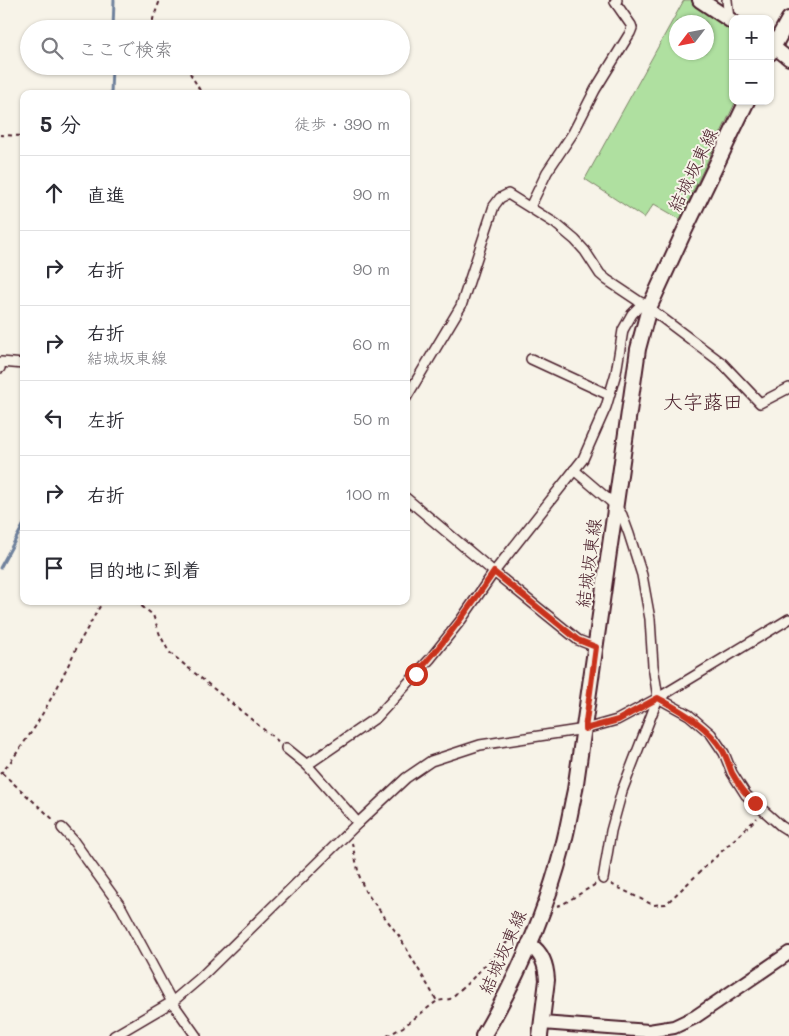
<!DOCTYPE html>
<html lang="ja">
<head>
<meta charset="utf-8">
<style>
  body { margin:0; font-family:Mali,"Klee One",sans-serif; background:#f2f2f3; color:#2b2b33 }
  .controls { position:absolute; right:15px; top:15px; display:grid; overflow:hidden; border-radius:10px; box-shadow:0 1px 4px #0004 }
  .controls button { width:45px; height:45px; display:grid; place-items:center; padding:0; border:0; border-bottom:1px solid #e1e1e2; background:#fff; color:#2b2b33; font:25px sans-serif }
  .compass { position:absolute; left:669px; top:15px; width:45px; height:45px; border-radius:50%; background:#fff; box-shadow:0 1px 4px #0004; rotate:238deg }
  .stop { position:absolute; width:15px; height:15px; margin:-11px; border:4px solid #c8321e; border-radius:50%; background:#fff }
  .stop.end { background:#c8321e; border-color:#fff; box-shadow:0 1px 5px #0008 }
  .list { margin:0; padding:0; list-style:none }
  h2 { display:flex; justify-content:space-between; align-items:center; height:65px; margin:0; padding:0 20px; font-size:21px }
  h2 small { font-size:16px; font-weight:400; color:#7c7c81 }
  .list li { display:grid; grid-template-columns:32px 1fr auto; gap:15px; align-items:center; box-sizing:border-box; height:75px; padding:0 20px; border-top:1px solid #e1e1e2 }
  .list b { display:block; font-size:19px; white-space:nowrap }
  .list p { margin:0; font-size:16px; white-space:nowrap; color:#7c7c81 }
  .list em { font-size:16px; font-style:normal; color:#7c7c81 }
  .icon { flex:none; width:28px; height:28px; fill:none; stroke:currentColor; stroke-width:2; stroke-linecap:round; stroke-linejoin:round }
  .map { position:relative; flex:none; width:789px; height:1036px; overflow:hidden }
  .search { position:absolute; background:#fff; box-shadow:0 1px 4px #0004; left:20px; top:20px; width:390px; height:55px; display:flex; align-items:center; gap:12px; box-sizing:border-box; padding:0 18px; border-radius:28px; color:#7c7c81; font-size:19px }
  .panel { position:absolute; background:#fff; box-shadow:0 1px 4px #0004; left:20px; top:90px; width:390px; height:515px; border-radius:10px }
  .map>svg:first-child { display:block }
</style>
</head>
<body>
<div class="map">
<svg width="789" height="1036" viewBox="0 0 789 1036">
  <rect width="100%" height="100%" fill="#f7f3e8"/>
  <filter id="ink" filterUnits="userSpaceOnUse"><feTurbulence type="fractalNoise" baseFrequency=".02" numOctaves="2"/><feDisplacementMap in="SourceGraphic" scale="10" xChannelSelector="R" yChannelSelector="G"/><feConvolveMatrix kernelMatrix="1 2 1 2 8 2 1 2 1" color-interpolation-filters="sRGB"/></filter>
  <g filter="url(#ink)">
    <path fill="#afe0a0" stroke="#7c8066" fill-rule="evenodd" d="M684,0H693L733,28V101H736L680,219L654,204L644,218L585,179ZM676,22H706V52H676Z"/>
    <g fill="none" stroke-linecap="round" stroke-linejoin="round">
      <g stroke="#70829d" stroke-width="3">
        <polyline points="113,29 114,0"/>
        <polyline points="111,94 112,66"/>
        <polyline points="0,568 24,524"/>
      </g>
      <g stroke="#4a1f2b" stroke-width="12">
        <g id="street">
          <polyline points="727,0 729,20"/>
          <polyline points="530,207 547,172 573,133 595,90 630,33 632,28 631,25 615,2 617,0"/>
          <polyline points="531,359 609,395"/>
          <polyline points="0,368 1,362 24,364"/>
          <polyline points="406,398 461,306 494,206 500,198 508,194 556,224 575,240 585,251 600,274 607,280 649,308 722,363 760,403 789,388"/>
          <polyline points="574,470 616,506 622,515 629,534 642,575 650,619 653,666 658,698 622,791 611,831 603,879"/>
          <polyline points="406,498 494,572 578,640 596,647"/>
          <polyline points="658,698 689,715 711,734 724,753 732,773 746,795 781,826 789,831"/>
          <polyline points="286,748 307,765 358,823"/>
          <polyline points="307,765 377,717 430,659 461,620 494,572 583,459 606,407 616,373 623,330 632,314 643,303"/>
          <polyline points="62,828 72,839 121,907 172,1002 196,1036"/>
          <polyline points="114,1036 172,1002 199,979 358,823 406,778 431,761 480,745 585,729 617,720 658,698 789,619"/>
        </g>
      </g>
      <g stroke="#4a1f2b" stroke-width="16">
        <g id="secondary">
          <polyline points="774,47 789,59"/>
          <polyline points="542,1023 649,1031 674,1027 695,1017 789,953"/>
        </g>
      </g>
      <g stroke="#4a1f2b" stroke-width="18">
        <g id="primary">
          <polyline points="700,0 733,22"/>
          <polyline points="770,53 789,19"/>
          <path d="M529,944C542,953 546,964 547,980L540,1036"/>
          <path d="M483,1036C518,977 546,912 563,846C568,827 571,808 575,790L638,349L649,308L682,236L747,101"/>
        </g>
      </g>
      <g stroke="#4a1f2b" stroke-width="2" stroke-dasharray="4 4" stroke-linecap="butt">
        <polyline points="153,29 153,19 160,0"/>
        <polyline points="186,66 202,94"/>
        <polyline points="0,135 24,136"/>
        <polyline points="135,601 153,615 160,635 169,652 279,742"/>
        <polyline points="2,773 55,821"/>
        <polyline points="0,774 9,764 35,727 58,686 79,643 103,601"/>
        <polyline points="352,843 359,875 365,891 399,936 437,1001 450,999 471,980 509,940 522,929"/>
        <polyline points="611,884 653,905 666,904 757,818"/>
        <polyline points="557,906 563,904 596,884"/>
        <polyline points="387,1036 403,1027 437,1001"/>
      </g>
      <use href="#street" stroke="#f7f3e8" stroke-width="9"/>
      <use href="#secondary" stroke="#f7f3e8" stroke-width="12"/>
      <use href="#primary" stroke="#f7f3e8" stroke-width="14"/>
    </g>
  </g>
  <g fill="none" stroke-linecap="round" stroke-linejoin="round" filter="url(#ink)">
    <path stroke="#c8321e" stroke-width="6" d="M416,674C445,642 469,608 494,572L578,640L596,647L585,729L618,720L658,698C684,713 707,725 723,751C727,758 729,766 732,773C738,784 746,795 755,803"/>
  </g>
  <g text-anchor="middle" stroke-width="4" stroke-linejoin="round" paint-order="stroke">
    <g font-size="18" fill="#4a1f2b" stroke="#f7f3e8">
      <text transform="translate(693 170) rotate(-64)" y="6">結城坂東線</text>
      <text transform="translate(589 563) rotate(-82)" y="6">結城坂東線</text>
      <text transform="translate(503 952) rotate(-66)" y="6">結城坂東線</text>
    </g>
    <g font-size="20" fill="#4a1f2b" stroke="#f7f3e8">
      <text x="703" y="409">大字蕗田</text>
    </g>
  </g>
</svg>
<div class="controls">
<button>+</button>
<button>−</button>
</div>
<svg class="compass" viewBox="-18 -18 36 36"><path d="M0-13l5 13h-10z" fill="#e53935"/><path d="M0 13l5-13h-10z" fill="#7c7c81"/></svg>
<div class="stop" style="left:416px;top:674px"></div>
<div class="stop end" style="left:755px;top:803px"></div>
<div class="search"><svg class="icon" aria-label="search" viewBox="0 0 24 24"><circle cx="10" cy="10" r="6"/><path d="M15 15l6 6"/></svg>ここで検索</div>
<section class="panel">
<h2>5 分<small>徒歩 · 390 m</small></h2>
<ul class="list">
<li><svg class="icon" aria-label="ahead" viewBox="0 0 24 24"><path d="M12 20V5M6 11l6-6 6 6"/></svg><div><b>直進</b></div><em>90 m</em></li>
<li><svg class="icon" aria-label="right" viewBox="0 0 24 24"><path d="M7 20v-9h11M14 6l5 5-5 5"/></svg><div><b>右折</b></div><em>90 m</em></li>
<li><svg class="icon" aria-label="right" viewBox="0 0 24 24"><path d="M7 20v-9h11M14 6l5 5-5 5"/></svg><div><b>右折</b><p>結城坂東線</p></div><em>60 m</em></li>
<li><svg class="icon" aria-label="left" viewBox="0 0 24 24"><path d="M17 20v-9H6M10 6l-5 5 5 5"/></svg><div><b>左折</b></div><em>50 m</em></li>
<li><svg class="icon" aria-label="right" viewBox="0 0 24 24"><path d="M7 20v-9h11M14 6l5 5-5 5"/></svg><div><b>右折</b></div><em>100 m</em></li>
<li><svg class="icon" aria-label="arrive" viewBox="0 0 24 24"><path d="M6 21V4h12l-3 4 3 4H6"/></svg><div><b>目的地に到着</b></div></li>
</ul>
</section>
</div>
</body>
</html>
